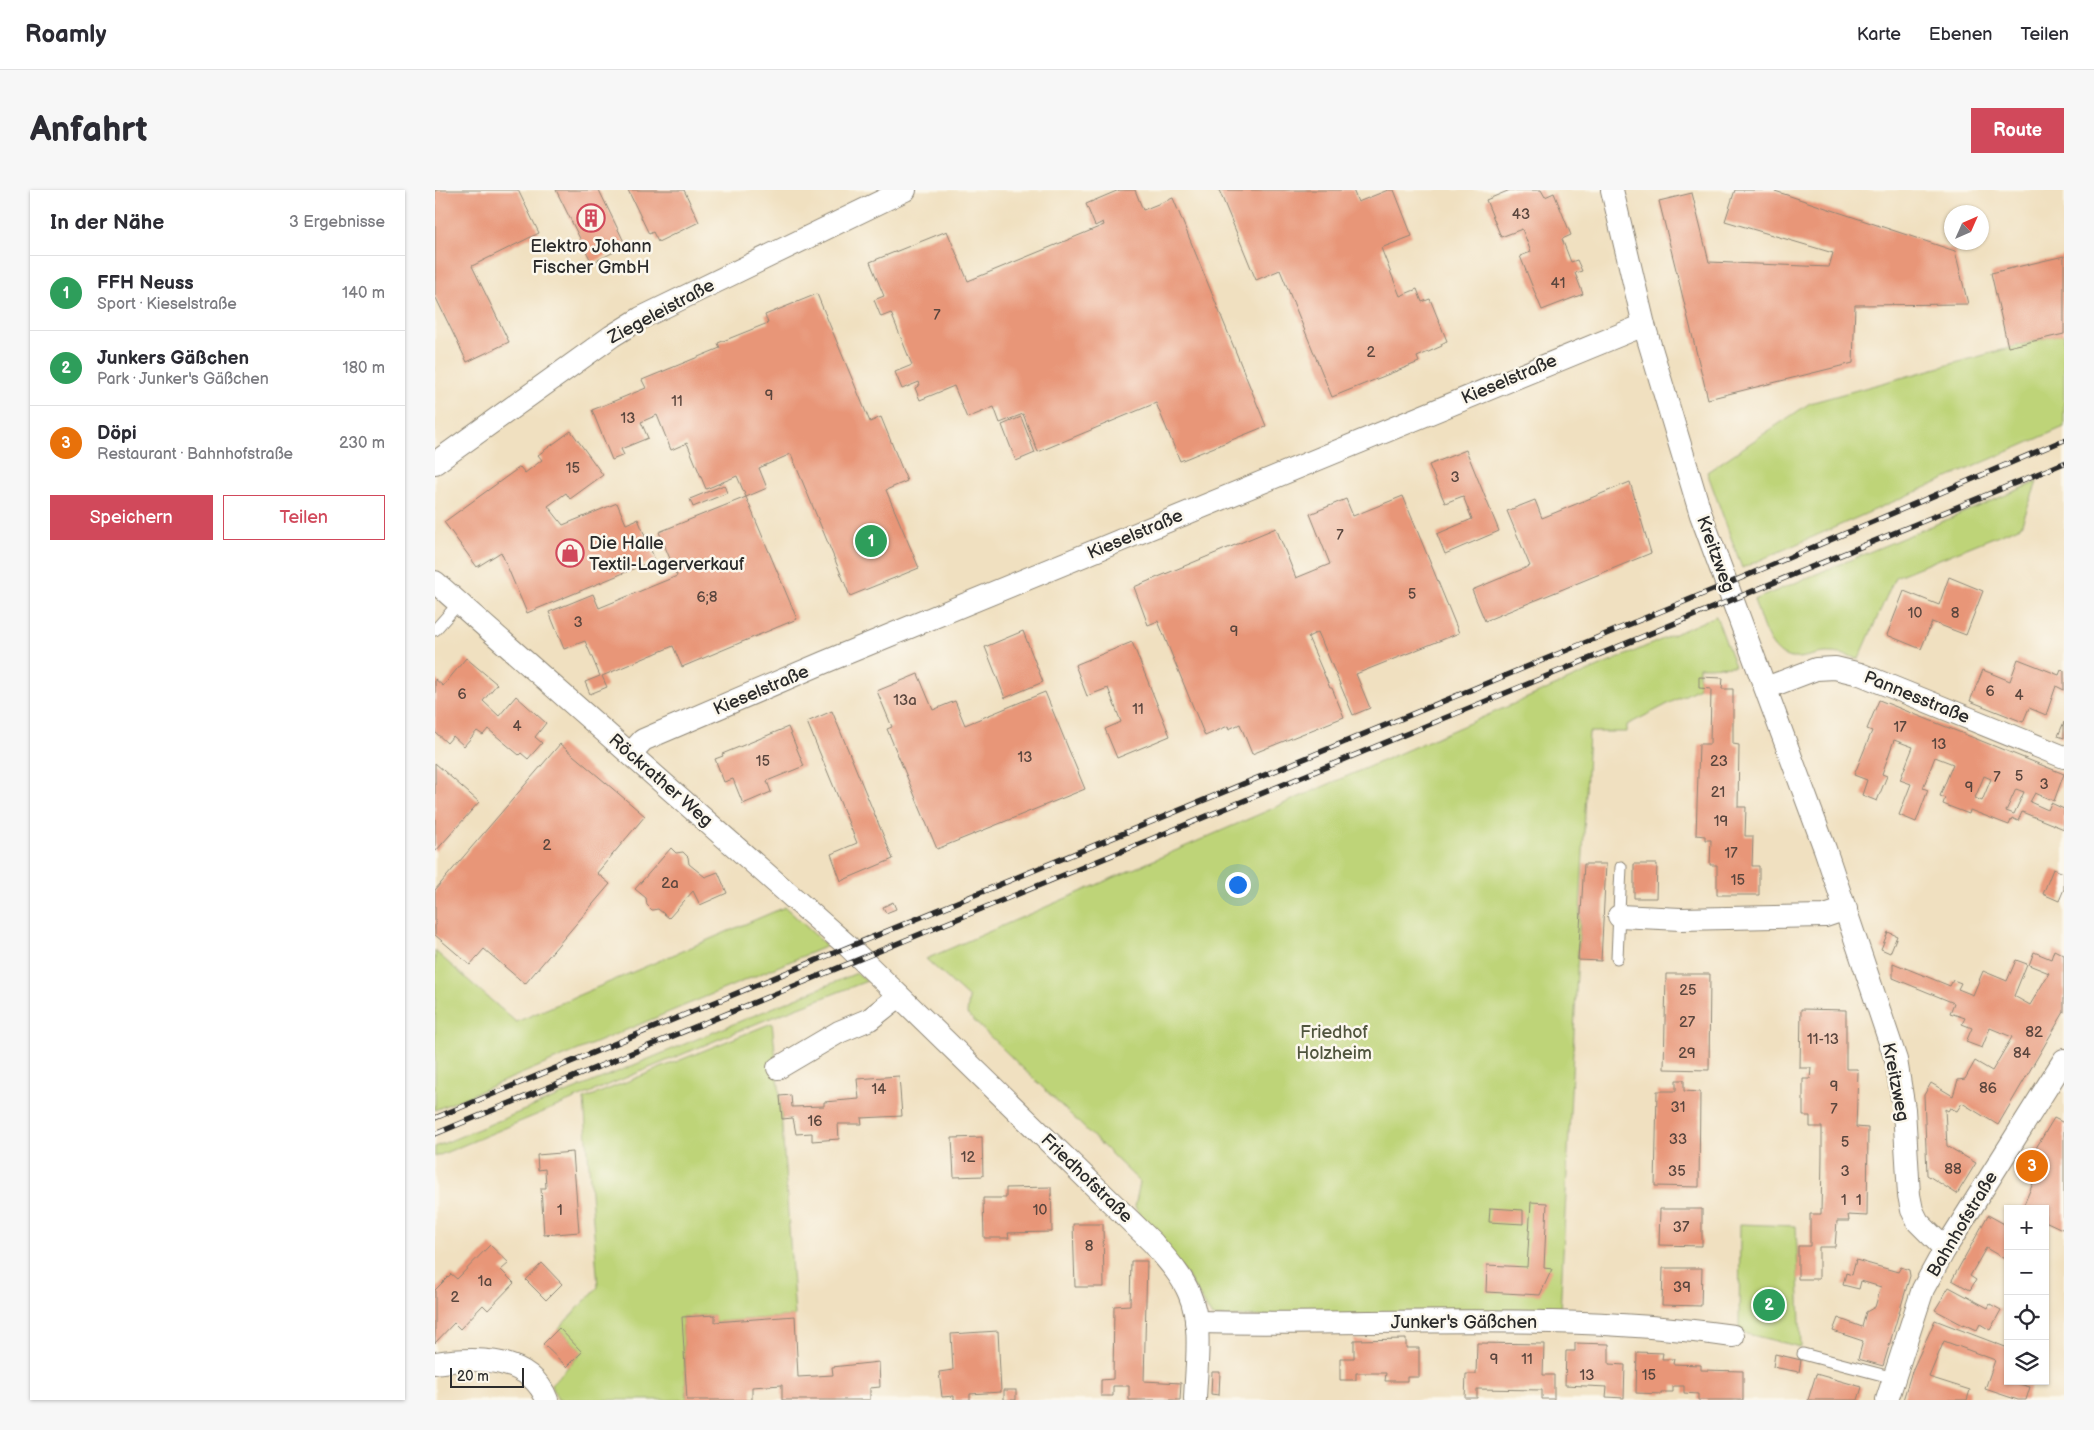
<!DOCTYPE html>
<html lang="de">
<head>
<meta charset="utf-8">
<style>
  body { margin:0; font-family:"Balsamiq Sans",sans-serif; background:#f7f7f7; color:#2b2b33 }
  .controls { position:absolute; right:15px; bottom:15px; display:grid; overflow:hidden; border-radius:0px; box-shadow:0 1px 4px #0004 }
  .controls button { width:45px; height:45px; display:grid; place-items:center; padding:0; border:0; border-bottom:1px solid #e1e1e2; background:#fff; color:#2b2b33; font:25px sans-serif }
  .compass { position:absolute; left:1509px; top:15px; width:45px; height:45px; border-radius:50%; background:#fff; box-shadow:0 1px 4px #0004; rotate:45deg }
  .scale { position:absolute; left:15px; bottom:12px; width:74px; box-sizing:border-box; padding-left:5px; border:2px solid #2b2b2b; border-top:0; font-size:14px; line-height:18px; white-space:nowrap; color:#2b2b2b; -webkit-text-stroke:4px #fbf7ec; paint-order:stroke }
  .you { position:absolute; left:802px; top:694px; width:18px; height:18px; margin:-12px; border:4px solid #fff; border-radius:50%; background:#1a73e8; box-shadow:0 0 0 8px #1a73e833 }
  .badge { display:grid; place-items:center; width:32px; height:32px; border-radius:50%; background:#d1495b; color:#fff; font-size:16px; font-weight:700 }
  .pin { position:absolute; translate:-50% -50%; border:2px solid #fff; box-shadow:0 1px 5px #0006 }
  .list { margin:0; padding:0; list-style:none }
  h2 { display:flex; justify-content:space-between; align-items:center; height:65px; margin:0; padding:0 20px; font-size:21px }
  h2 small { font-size:16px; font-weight:400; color:#7c7c81 }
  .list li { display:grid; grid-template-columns:32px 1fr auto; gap:15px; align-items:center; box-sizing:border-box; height:75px; padding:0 20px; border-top:1px solid #e1e1e2 }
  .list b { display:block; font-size:19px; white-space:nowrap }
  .list p { margin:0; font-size:16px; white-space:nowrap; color:#7c7c81 }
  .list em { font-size:16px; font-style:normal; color:#7c7c81 }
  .actions { display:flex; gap:10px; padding:15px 20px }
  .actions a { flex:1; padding:11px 0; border:1px solid #d1495b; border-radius:0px; text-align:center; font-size:18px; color:#d1495b }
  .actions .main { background:#d1495b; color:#fff }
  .icon { flex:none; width:28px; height:28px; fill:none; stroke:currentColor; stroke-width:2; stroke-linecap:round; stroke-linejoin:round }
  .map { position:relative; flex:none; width:1629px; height:1210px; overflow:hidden; border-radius:0px }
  header { display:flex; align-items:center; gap:30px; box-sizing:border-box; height:70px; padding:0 25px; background:#fff; border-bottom:1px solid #e1e1e2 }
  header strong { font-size:24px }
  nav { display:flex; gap:28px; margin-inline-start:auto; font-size:18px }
  .intro { display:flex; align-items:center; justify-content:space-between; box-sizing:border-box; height:120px; padding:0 30px }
  h1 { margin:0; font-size:35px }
  .button { padding:12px 22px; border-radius:0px; background:#d1495b; color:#fff; font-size:18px; font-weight:700 }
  main { display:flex; gap:30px; padding:0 30px }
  aside { flex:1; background:#fff; border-radius:0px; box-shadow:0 1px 4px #0004 }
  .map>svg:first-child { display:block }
</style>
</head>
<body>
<header>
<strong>Roamly</strong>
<nav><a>Karte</a><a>Ebenen</a><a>Teilen</a></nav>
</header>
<div class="intro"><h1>Anfahrt</h1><a class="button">Route</a></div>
<main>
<aside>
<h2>In der Nähe<small>3 Ergebnisse</small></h2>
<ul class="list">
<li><span class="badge" style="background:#2e9e5b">1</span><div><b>FFH Neuss</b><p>Sport · Kieselstraße</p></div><em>140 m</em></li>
<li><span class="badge" style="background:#2e9e5b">2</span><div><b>Junkers Gäßchen</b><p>Park · Junker's Gäßchen</p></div><em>180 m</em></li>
<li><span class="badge" style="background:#e8710a">3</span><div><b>Döpi</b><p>Restaurant · Bahnhofstraße</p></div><em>230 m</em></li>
</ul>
<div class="actions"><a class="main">Speichern</a><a>Teilen</a></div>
</aside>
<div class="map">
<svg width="1629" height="1210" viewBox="0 0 1629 1210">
  <rect width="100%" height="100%" fill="#fbf7ec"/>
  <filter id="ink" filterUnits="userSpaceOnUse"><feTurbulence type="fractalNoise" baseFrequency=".02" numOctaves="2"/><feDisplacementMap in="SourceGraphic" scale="10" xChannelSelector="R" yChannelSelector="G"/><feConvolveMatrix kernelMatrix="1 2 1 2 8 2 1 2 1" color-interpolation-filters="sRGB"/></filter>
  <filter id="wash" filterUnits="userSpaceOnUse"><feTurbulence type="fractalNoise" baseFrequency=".0096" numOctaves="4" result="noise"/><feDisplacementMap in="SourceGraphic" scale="20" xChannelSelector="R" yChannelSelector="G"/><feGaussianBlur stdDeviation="1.12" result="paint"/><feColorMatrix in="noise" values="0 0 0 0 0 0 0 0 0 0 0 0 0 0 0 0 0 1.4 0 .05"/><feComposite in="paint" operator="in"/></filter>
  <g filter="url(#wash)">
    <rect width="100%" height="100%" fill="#f0e0c0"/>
    <g fill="#bed478" stroke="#748052">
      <polygon points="1629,143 1629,237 1307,378 1272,282 1375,213"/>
      <path d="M1602,292L1586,336L1460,387L1424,469C1414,466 1405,463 1394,463C1378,462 1360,475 1345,463C1330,451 1325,426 1319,410Z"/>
      <polygon points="1281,426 1300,476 1264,477 1264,498 1192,535 1192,542 1154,542 1125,1123 777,1127 755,1090 700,1017 705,992 532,824 534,808 491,769"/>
      <polygon points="350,717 392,756 0,920 0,761 81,832"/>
      <polygon points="422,783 432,791 325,832 0,967 0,957"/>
      <polygon points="337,833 345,906 360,1126 280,1132 279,1125 247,1127 252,1210 123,1210 116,1195 147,1162 124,1138 163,1097 149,909"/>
      <polygon points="1305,1034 1361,1036 1366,1157 1304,1142"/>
    </g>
    <g id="blocks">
      <g fill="#e89678" fill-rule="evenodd">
        <polygon points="0,0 83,0 104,43 37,76 74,152 32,172 0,106"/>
        <polygon points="121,0 164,0 191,56 157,73"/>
        <polygon points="193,0 249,0 264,32 223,52 218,42 214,44"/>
        <polygon points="684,0 700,0 708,20 738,8 831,236 745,271 721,213 603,262 588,224 565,233 559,217 532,228 519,196 485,210 480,198 485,195 484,192 467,199 460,182 477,175 456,123 446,127 439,110 449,106 435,72 512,41 533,91 669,35 668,32 660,36 651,14"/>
        <polygon points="784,0 918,0 923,12 953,0 959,0 977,46 946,58 965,106 982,99 987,112 995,109 1012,151 1006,154 1007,156 982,167 984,172 897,207 845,80 821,90"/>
        <polygon points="1075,0 1106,0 1110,7 1119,3 1136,45 1127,49 1136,72 1142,70 1147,81 1140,83 1148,104 1107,120 1085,66 1096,62 1087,39 1066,47 1051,10"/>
        <polygon points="1300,0 1337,0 1520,61 1533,114 1420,115 1418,173 1273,209 1224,11 1257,3 1274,72 1394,77 1398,63 1290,31"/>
        <polygon points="1629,66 1629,144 1573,157 1556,83"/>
        <polygon points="382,104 435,232 446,227 472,291 451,300 484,378 415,406 356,264 324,278 332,298 311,307 362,429 247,477 238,456 167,486 172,497 155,504 150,492 165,486 150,451 129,459 114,422 158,404 164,418 242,386 224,342 311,307 302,286 271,299 252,253 236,260 222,225 206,232 213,248 186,259 189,265 177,270 157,220 211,198 207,190 285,158 283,153 333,133 330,125"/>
        <polygon points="586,227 600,263 581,271 567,235"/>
        <polygon points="136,241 168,285 135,309 131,303 113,316 128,335 182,313 191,334 203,329 220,370 92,423 66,362 42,377 9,332 85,277 90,283 107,270 103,265"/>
        <polygon points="1031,260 1064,341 1010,364 1002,344 1037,329 1028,306 1010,313 994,275"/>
        <polygon points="1195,292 1216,363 1050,431 1037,400 1095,376 1072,321 1100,310 1107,328"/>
        <polygon points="289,295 292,303 258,317 255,309"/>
        <polygon points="968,306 1024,443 921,484 935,518 918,525 883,442 873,447 895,498 897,498 909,527 817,564 805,534 794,539 793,536 770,546 723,431 713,435 699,397 841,338 861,388 895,374 875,324 911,309 918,326"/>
        <polygon points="1514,387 1548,401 1531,445 1497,432 1486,459 1452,445 1469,401 1504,415"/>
        <polygon points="588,441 608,492 570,508 550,457"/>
        <polygon points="697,452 735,546 682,568 670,539 686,532 673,498 652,506 640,475"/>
        <polygon points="31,468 62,494 48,511 64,526 81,506 111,533 100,547 107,553 93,569 86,563 84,565 53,539 48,545 42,541 29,556 18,546 12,553 0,542 0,489 8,496"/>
        <polygon points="1583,469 1624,485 1626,480 1629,481 1629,500 1621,496 1611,525 1594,518 1588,532 1535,511 1548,480 1575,491"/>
        <polygon points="483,484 498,520 520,511 530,535 610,502 650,599 502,659 452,539 457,537 442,501"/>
        <polygon points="1264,487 1288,488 1287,499 1298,499 1298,554 1304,555 1303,617 1311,617 1310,646 1318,646 1317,676 1324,676 1324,705 1282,705 1282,675 1275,675 1276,650 1270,650 1270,646 1261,645 1264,554 1275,554 1276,499 1264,498"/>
        <path d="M1444,510L1629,584L1619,611L1600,603L1595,612L1613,620L1616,613L1629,619V639L1587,622L1583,631L1577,628L1574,635L1535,620L1534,624L1508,614L1510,608L1505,606L1518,574L1500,567L1488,598L1493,600L1481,632L1464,625L1476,594L1465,590L1478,557L1459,550L1447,584L1452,586L1442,611L1427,605L1432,590L1419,585L1437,541L1432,539ZM1549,586L1556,589L1547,611L1540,608ZM1581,599L1589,602L1579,624L1571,621Z"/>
        <polygon points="397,521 458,669 406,691 396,664 422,653 372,532"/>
        <polygon points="1629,532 1629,548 1623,546"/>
        <polygon points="353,537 369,576 332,591 336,602 308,614 298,589 289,592 280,569 288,566 287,564"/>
        <polygon points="125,554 210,626 162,683 175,694 90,794 49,759 35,775 0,745 0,700"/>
        <polygon points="0,573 44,612 0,662"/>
        <polygon points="236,658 241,663 248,662 253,667 254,674 270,687 283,682 292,703 265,715 258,701 234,728 223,719 217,720 212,715 211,708 200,699"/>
        <polygon points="1149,674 1171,674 1166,771 1143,770"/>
        <polygon points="1199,674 1222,674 1221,708 1199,708"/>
        <polygon points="1618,679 1629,683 1629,699 1624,711 1608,704"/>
        <polygon points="458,712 461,719 451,723 448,717"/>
        <polygon points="1453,742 1462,746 1455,763 1446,759"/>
        <polygon points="1619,760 1629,765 1629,822 1563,935 1527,913 1522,921 1515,918 1513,921 1510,919 1512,956 1541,973 1522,1004 1492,985 1489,905 1496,893 1518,906 1523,890 1530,889 1540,871 1557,881 1577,847 1555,838 1547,858 1531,852 1537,838 1527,834 1530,828 1515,823 1519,813 1458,788 1458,773 1515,796 1518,790 1526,793 1523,799 1538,805 1548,781 1572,791 1581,770 1592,774 1579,806 1595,815 1614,783 1594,775 1599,762 1616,769"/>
        <polygon points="1231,784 1275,784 1274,880 1229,879"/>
        <polygon points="1366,819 1411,820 1411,879 1422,879 1423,882 1421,937 1433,938 1432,1026 1413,1025 1414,1031 1402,1031 1400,1057 1384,1057 1384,1089 1363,1089 1363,1056 1375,1056 1375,1024 1386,1024 1387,966 1387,937 1375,937 1375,926 1368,926 1368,889 1375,889 1376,878 1365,878"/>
        <polygon points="464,886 467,926 426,928 427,934 403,934 404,949 377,951 377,943 361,944 358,928 347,929 345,906 356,905 357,917 389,916 389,912 424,909 422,889"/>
        <polygon points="1241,890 1249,890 1249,901 1265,902 1264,997 1220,996 1222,901 1241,901"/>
        <polygon points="1619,928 1629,933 1629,1038 1627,1039 1610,1031 1610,1019 1587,1019 1599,991 1586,983"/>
        <polygon points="547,947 548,986 519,987 517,948"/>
        <polygon points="138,962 144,1042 109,1045 106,998 111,998 110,979 103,980 102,965"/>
        <polygon points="616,997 617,1042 573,1043 574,1048 549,1048 548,1008 571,1008 571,998"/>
        <polygon points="1096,1012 1112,1013 1109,1078 1117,1079 1105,1105 1051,1102 1052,1075 1092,1077"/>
        <polygon points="1055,1018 1088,1020 1088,1034 1054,1032"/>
        <polygon points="1225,1019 1267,1019 1267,1056 1224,1055"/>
        <polygon points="1553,1025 1573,1036 1573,1071 1551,1058 1535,1086 1541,1090 1535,1100 1517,1090"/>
        <polygon points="638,1034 668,1034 669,1097 640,1097"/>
        <polygon points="55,1055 74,1073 66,1080 79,1093 53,1120 48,1115 25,1139 19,1133 0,1153 0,1100 16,1084 22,1089"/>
        <polygon points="1421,1070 1463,1082 1466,1077 1474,1080 1475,1086 1448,1176 1423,1169 1428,1151 1398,1141 1403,1128 1427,1137 1431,1122 1440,1117 1446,1097 1426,1091 1424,1099 1408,1095 1411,1083 1417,1085"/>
        <polygon points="696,1071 712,1071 709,1191 746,1193 745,1210 694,1210 694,1196 678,1196 678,1206 666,1206 666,1190 678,1189 679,1116 695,1115"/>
        <polygon points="107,1073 127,1094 111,1110 91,1090"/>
        <polygon points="1228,1078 1267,1078 1266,1116 1227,1115"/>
        <polygon points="1514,1097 1553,1118 1555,1114 1566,1120 1555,1140 1545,1134 1542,1140 1529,1134 1528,1135 1500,1120"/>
        <polygon points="280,1125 280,1132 360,1126 363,1187 398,1185 397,1177 444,1172 445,1197 435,1198 435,1210 347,1210 347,1195 317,1197 317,1210 252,1210 247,1127"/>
        <polygon points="1500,1130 1573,1158 1573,1191 1595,1197 1591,1210 1583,1210 1550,1199 1560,1170 1509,1151 1494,1187 1535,1200 1532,1210 1468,1210 1477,1181"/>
        <polygon points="124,1138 147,1162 132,1177 108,1154"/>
        <polygon points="563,1141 566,1202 535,1204 535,1210 519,1210 519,1206 507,1207 504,1182 518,1180 516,1144"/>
        <polygon points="971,1149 971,1158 984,1158 984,1187 972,1187 972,1191 950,1191 951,1183 921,1183 921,1190 905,1190 905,1168 919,1168 919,1150"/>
        <polygon points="1042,1153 1109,1154 1108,1185 1119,1185 1119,1209 1107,1209 1107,1200 1042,1199 1042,1208 1030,1208 1031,1184 1041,1184"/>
        <polygon points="1140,1153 1174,1154 1174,1174 1190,1175 1189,1208 1171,1207 1172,1197 1130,1195 1131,1161 1140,1161"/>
        <polygon points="1202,1162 1228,1163 1227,1169 1239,1169 1238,1174 1266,1175 1266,1180 1308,1181 1308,1210 1263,1210 1263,1204 1249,1203 1249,1196 1238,1196 1238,1202 1226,1202 1227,1204 1201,1203"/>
        <polygon points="1340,1164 1366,1170 1364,1182 1338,1177"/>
        <polygon points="777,1182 785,1182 784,1205 776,1204"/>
        <polygon points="1381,1184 1427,1197 1423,1210 1373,1210"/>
        <rect x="569" y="1200" width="12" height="10"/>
      </g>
    </g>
  </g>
  <g filter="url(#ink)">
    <use href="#blocks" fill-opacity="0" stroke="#8e8676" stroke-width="1"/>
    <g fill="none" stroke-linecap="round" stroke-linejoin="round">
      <g stroke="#8e8676" stroke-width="13">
        <g id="service">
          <polyline points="0,440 24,413"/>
          <polyline points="1182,768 1186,677"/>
          <polyline points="1368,1164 1459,1188"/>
        </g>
      </g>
      <g stroke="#8e8676" stroke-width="24">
        <g id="minor">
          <polyline points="1177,0 1209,135 1266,325 1390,659 1461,870 1469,919 1474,1005 1477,1020 1483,1032 1510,1059"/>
          <polyline points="0,273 177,146 206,128 470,0"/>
          <path d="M0,392L414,757L718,1053C731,1069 746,1084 754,1103C768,1135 761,1176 760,1210"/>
          <polyline points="1331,498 1381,479 1400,478 1425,484 1629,567"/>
          <polyline points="196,563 208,550 390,472 1209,135"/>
          <polyline points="1184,726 1246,729 1390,726 1411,719"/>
          <polyline points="343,878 404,842 435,829 464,806"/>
          <path d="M761,1132C939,1136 1121,1121 1298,1146"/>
          <path d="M0,1173C39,1167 95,1165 112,1210"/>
          <polyline points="1452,1210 1488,1099 1510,1059 1629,870"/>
        </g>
      </g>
      <use href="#service" stroke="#fff" stroke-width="11"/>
      <use href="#minor" stroke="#fff" stroke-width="22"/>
      <g stroke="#2b2b2b" stroke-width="5.5">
        <g id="rail">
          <polyline points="0,928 1292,394 1629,250"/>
          <polyline points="0,944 1629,273"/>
        </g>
      </g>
      <use href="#rail" stroke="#fbf7ec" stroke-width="4" stroke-dasharray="11" stroke-linecap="butt"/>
    </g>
  </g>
  <defs>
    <g id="building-ring" transform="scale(1.4375)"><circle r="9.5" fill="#fbf7ec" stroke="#d1495b" stroke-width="1.5"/><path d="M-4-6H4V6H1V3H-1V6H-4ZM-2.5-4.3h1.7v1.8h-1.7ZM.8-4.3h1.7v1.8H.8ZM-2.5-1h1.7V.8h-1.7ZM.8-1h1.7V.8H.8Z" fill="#d1495b"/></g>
    <g id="shop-ring" transform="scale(1.4375)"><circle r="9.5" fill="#fbf7ec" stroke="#d1495b" stroke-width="1.5"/><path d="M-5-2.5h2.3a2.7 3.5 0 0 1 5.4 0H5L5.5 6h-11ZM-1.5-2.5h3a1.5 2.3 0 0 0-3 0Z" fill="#d1495b"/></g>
  </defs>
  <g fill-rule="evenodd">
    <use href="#building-ring" x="156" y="28"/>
    <use href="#shop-ring" x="135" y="363"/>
  </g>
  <g text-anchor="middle" stroke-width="5" stroke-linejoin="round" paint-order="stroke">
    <g font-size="15" fill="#5a463e">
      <text x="1086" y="29">43</text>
      <text x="1123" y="98">41</text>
      <text x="502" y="130">7</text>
      <text x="936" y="167">2</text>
      <text x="334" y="210">9</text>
      <text x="242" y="216">11</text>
      <text x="193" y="233">13</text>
      <text x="138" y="283">15</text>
      <text x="1020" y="292">3</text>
      <text x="905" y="350">7</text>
      <text x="977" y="409">5</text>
      <text x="272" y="412">6;8</text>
      <text x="1480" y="428">10</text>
      <text x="1520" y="428">8</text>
      <text x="143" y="437">3</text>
      <text x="799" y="446">9</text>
      <text x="1555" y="506">6</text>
      <text x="27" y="509">6</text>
      <text x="1584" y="510">4</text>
      <text x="470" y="515">13a</text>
      <text x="703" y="524">11</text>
      <text x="82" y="541">4</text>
      <text x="1465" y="542">17</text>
      <text x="1504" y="559">13</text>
      <text x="590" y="572">13</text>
      <text x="328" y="576">15</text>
      <text x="1284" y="576">23</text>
      <text x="1584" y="591">5</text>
      <text x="1562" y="592">7</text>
      <text x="1609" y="599">3</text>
      <text x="1534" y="602">9</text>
      <text x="1283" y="607">21</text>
      <text x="1286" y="636">19</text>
      <text x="112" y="660">2</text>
      <text x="1296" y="668">17</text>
      <text x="1303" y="695">15</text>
      <text x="235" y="698">2a</text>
      <text x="1253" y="805">25</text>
      <text x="1252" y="837">27</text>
      <text x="1599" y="847">82</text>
      <text x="1388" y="854">11-13</text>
      <text x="1252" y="868">29</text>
      <text x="1587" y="868">84</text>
      <text x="1399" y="901">9</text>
      <text x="1553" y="903">86</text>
      <text x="444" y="904">14</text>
      <text x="1243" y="922">31</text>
      <text x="1399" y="924">7</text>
      <text x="380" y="936">16</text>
      <text x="1243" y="954">33</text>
      <text x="1410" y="957">5</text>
      <text x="533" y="972">12</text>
      <text x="1518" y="984">88</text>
      <text x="1242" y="986">35</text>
      <text x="1410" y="986">3</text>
      <text x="1409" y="1015">1</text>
      <text x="1424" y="1015">1</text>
      <text x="125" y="1025">1</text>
      <text x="605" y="1025">10</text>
      <text x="1246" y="1042">37</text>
      <text x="654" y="1061">8</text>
      <text x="50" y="1096">1a</text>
      <text x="1247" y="1102">39</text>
      <text x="20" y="1112">2</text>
      <text x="1059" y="1174">9</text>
      <text x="1092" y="1174">11</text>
      <text x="1152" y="1190">13</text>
      <text x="1214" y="1190">15</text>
    </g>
    <g font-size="18" fill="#2b2b2b" stroke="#fbf7ec">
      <text x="156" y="62">Elektro Johann<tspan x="156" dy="21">Fischer GmbH</tspan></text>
      <text x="154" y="359" text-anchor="start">Die Halle<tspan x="154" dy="21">Textil-Lagerverkauf</tspan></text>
    </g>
    <g font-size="18" fill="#2b2b2b" stroke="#fbf7ec">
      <text transform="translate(226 121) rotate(-28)" y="6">Ziegeleistraße</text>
      <text transform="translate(1074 189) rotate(-23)" y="6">Kieselstraße</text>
      <text transform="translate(700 344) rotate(-23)" y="6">Kieselstraße</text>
      <text transform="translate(1281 364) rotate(70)" y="6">Kreitzweg</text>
      <text transform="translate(326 500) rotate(-23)" y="6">Kieselstraße</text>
      <text transform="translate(1482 507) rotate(22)" y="6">Pannesstraße</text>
      <text transform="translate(226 590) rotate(41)" y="6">Röckrather Weg</text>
      <text transform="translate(1461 892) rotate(79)" y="6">Kreitzweg</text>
      <text transform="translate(652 988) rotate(44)" y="6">Friedhofstraße</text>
      <text transform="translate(1527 1034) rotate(-59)" y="6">Bahnhofstraße</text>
      <text x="1029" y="1138">Junker's Gäßchen</text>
    </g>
    <g font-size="18" fill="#50553e" stroke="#fbf7ec">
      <text x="899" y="848">Friedhof<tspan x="899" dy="21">Holzheim</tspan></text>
    </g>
  </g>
</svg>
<div class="controls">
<button>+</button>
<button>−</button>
<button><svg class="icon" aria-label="locate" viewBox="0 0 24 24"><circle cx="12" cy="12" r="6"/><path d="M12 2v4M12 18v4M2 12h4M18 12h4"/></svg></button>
<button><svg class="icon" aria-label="layers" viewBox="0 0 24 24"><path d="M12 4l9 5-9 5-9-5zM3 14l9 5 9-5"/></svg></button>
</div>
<svg class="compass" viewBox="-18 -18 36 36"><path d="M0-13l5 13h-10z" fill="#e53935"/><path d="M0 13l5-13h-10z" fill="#7c7c81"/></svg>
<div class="scale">20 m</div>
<div class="you"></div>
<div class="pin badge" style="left:436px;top:351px;background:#2e9e5b">1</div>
<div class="pin badge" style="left:1334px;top:1115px;background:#2e9e5b">2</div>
<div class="pin badge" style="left:1597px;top:976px;background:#e8710a">3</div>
</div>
</main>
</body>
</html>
